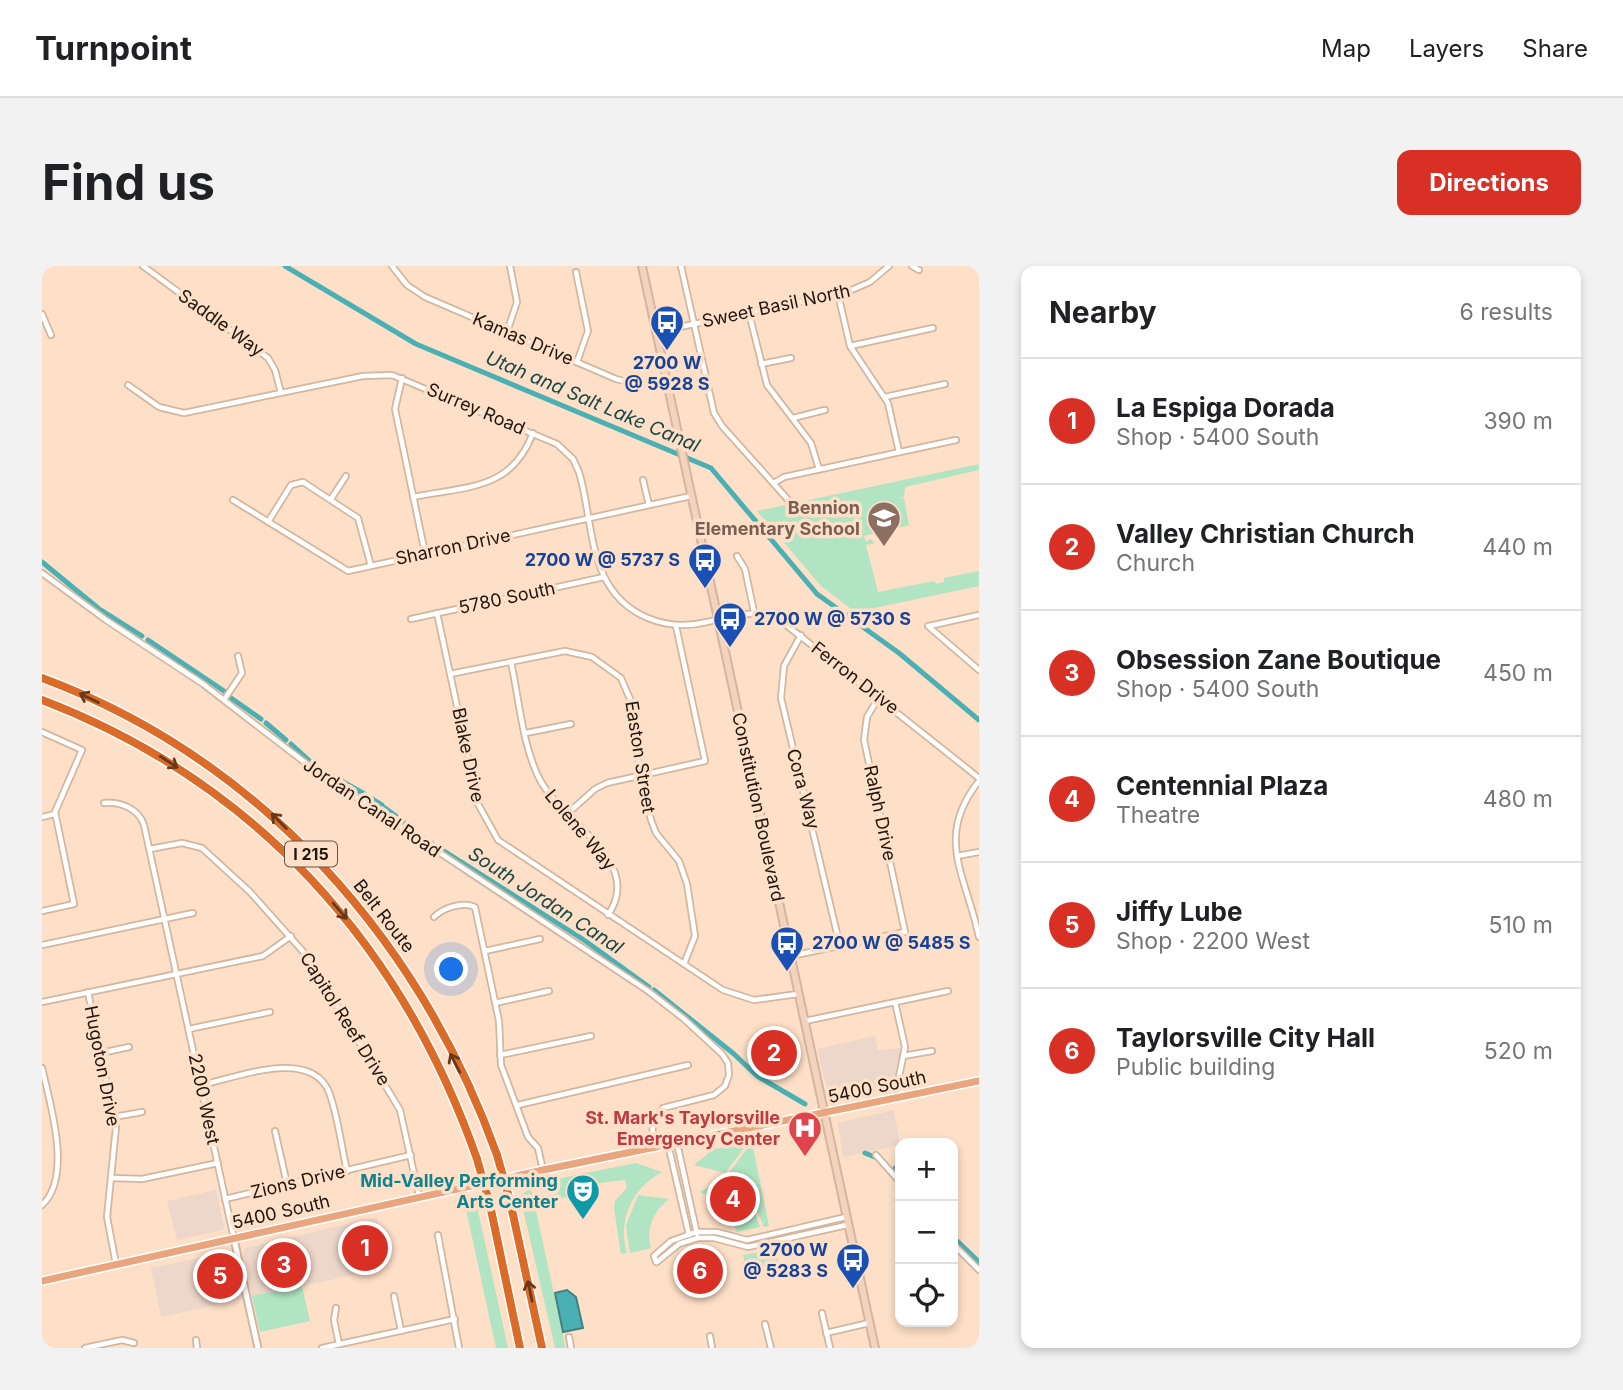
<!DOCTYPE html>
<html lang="en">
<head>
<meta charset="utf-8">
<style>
  body { margin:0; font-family:Inter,sans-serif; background:#f2f2f2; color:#202124 }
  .controls { position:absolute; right:21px; bottom:21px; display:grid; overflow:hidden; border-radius:14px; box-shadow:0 4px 10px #0003 }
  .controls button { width:63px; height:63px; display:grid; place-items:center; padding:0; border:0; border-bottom:2px solid #e0e0e0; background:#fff; color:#202124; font:35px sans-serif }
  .you { position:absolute; left:410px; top:704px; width:24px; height:24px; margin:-18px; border:5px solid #fff; border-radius:50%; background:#1a73e8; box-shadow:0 0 0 10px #1a73e833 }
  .badge { display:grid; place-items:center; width:46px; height:46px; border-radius:50%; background:#d93025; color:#fff; font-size:23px; font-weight:700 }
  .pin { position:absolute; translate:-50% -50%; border:4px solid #fff; box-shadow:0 2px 7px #0006 }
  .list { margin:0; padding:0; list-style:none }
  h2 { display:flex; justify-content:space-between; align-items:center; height:91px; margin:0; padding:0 28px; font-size:30px }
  h2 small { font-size:23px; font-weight:400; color:#757577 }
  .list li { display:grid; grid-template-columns:46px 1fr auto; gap:21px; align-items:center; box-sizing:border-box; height:126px; padding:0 28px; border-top:2px solid #e0e0e0 }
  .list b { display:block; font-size:26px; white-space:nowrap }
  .list p { margin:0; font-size:23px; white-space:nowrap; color:#757577 }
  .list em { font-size:23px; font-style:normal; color:#757577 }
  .icon { flex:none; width:38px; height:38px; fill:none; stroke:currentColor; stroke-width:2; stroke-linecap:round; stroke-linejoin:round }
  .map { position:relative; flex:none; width:937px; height:1082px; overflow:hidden; border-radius:14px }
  header { display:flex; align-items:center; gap:42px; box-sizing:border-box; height:98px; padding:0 35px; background:#fff; border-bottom:2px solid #e0e0e0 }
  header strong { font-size:33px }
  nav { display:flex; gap:38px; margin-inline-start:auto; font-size:24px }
  .intro { display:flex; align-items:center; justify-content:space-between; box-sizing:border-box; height:168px; padding:0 42px }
  h1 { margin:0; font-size:49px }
  .button { padding:18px 32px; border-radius:14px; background:#d93025; color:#fff; font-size:24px; font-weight:700 }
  main { display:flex; gap:42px; padding:0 42px }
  aside { flex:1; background:#fff; border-radius:14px; box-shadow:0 4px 10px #0003 }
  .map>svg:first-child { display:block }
</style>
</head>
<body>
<header>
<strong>Turnpoint</strong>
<nav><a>Map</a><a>Layers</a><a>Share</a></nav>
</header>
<div class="intro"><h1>Find us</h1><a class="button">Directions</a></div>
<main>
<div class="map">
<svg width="937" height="1082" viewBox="0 0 937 1082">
  <rect width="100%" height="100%" fill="#fedfc7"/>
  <g fill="#edd7ca">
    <polygon points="833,770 836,784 860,782 854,802 854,821 788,835 775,783"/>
    <polygon points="852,844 858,879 801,891 796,857"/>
    <polygon points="174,924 182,961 180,964 135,974 125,935"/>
    <polygon points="335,951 344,998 315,1004 315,1008 210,1031 201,987 203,982"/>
    <polygon points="186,986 191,989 200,1033 119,1051 109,1002"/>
  </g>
  <g fill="#b1e4c2">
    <polygon points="937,198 937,204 863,221 862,231 855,233 862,232 867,259 822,270 824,276 829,273 833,277 824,279 836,326 892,315 894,318 902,316 902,312 937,305 937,320 813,346 779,320 715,245"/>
    <polygon points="710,876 727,960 722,961 710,932 715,929 713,924 707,927 699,918 703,913 699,909 694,914 686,908"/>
    <polygon points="705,878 683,907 652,899 672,883"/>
    <path d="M594,897L620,906C590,922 575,954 585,987L579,988L572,942L573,935L585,922L583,914L557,917L558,925L554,918L540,921L541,928L512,934L509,930L516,928L515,923L503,924L498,918H490Z"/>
    <polygon points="684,909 708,932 718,961 695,966 683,938 658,926"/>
    <polygon points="489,922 521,1069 523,1082 513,1082 478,930"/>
    <path d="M596,929L627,933C611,946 604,962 609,982L588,987L584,960Z"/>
    <polygon points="435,940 466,1082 454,1082 424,943"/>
    <polygon points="734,984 739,1006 702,1014 701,1009 705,1008 701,989"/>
    <polygon points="260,1020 268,1055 218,1066 210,1030"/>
  </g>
  <polygon fill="#4bb0b4" stroke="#3e8282" stroke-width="2" points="525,1024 534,1031 541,1062 521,1066 513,1027"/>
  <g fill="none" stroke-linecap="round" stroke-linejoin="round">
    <g stroke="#4bb0b4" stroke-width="5">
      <polyline points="243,0 374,78 669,202 775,328 857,387 937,454"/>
      <polyline points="0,296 56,342"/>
      <polyline points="59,344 100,370"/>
      <polyline points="106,374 182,425"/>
      <polyline points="189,432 219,453"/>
      <polyline points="224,457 244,474"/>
      <polyline points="249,478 273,500 319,526"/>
      <polyline points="321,527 340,539"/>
      <polyline points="343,542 355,551"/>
      <polyline points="359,554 377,569"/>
      <polyline points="383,573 542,674 607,721"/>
      <polyline points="612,724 692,788 715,810 763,838"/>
      <polyline points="823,887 835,892"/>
      <polyline points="853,902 858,908"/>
      <polyline points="911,971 937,996"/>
    </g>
    <g stroke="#d4b69f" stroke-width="8">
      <g id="minor">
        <polyline points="101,0 226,92 233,104 239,127"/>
        <polyline points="350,0 365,19 383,31 574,113 593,118 624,113"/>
        <polyline points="639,0 672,147 680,160 748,236"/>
        <polyline points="870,0 877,4"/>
        <polyline points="534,6 546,65 535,96"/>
        <polyline points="796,28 808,80 846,137 857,186"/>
        <polyline points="707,47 725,119 769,177 777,203"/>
        <polyline points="0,48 9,69"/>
        <polyline points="465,66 475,36 468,0"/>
        <polyline points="614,66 805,26 828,16 847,0"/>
        <polyline points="808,80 891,62"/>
        <polyline points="719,98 749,92"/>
        <polyline points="360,112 353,143 383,287"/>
        <path d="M86,119L117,141L142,147L321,110L350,109L515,178L531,193L537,206C547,239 547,279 562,310C581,350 624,366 665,356C691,350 714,342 738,354L937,512"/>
        <polyline points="843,131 903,118"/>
        <polyline points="751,152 783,144"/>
        <polyline points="601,214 607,239"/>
        <polyline points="732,217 742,211 914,174"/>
        <path d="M371,231C425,220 469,225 491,167"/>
        <polyline points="289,233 304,210"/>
        <polyline points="191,234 306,305 649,230"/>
        <polyline points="226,256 249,219 261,216 316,252 329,300"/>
        <polyline points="695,290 703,303 712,346"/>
        <polyline points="0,307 64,354 161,418 270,502 606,725 642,753 680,788 686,797 687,809 683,820 672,829 621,842 610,857 612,880"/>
        <polyline points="395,347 436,538 456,574 681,724 712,734 756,728"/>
        <polyline points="369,353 562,311"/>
        <polyline points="886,360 937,404"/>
        <polyline points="887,360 937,349"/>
        <polyline points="759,369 742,400 739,432 798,680"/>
        <path d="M469,396C477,433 480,476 496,510C517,556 604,594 566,649"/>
        <polyline points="408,408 523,385 550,391 579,412 594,447 596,493 609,554 614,567 637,595 645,618 653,670 642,698"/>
        <polyline points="182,434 200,407 196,390"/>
        <polyline points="0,466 40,484 13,546 32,638 0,645"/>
        <polyline points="484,467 529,458"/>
        <path d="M937,515C892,571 924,609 937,671"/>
        <path d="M62,537C78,535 97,543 102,559L192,973"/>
        <polyline points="525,548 553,523 565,517 663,495 634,360"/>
        <polyline points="0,551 13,548"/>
        <polyline points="108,583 140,577 160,582 208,626 265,690 358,844 377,930"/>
        <polyline points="915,590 937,586"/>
        <path d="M392,651C401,642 421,635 433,641L457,755L459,799L486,871L496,882L501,904"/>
        <polyline points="0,679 151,647"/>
        <polyline points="443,685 498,673"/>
        <polyline points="749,690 863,666 822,474 825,451 837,431"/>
        <polyline points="46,726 74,861 65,951 74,998"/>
        <polyline points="0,736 221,690 249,670"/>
        <polyline points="853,736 863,781 857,811 861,831"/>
        <polyline points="453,737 507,725"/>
        <polyline points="763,755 906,725"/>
        <polyline points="147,763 228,746"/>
        <polyline points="59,787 87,781"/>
        <polyline points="458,789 549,770"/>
        <polyline points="861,790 890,785"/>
        <path d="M0,802C8,837 31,911 0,939"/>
        <path d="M159,819C194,812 268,781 287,826C296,850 299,879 305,905"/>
        <polyline points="476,839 646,799"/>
        <polyline points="72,851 100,846"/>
        <polyline points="233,865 245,918"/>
        <polyline points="635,877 655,968"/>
        <polyline points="626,878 647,969"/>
        <polyline points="834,889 858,916"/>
        <polyline points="70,912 100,913 176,897"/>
        <polyline points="183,933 369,889"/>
        <polyline points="396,969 417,1082"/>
        <polyline points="911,978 937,1004"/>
        <polyline points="614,996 612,990 629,975 654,966 675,966 705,974 804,951"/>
        <polyline points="615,996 637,978 656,972 672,972 706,981 805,959"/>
        <polyline points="352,1030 359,1065"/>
        <polyline points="294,1042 292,1054 297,1078"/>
        <polyline points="780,1047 788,1082"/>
        <polyline points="723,1058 729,1082"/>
        <polyline points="784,1067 827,1057"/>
        <polyline points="668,1070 670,1082"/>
        <polyline points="527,1071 529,1082"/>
        <polyline points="154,1074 155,1082"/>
        <polyline points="43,1082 80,1074 92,1077"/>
        <polyline points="280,1082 413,1053"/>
      </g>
    </g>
    <g stroke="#d4b69f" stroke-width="9">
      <polyline id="tertiary" points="192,973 216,1082"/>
    </g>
    <g stroke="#d4b69f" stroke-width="10">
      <polyline id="secondary" points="600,0 833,1082"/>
    </g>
    <g stroke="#fff" stroke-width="10">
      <polyline id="primary" points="0,1015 501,904 937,815"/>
    </g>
    <g stroke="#fff" stroke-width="11">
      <g id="motorway">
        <path d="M0,412C218,493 377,672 455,889"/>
        <path d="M0,434C214,516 360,679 435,893"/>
        <polyline points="468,935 500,1082"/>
        <polyline points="448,939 478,1082"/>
      </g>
    </g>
    <use href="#minor" stroke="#fff" stroke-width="4.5"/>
    <use href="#tertiary" stroke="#fff" stroke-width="5"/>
    <use href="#secondary" stroke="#f4d3be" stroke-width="6"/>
    <use href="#primary" stroke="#e9a67e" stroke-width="7"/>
    <use href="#motorway" stroke="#da6b28" stroke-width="8"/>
    <g stroke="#fff" stroke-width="11" stroke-linecap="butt">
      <g id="motorway-bridge">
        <polyline points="455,889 468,935"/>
        <polyline points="435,893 448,939"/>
      </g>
    </g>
    <use href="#motorway-bridge" stroke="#da6b28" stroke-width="8"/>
  </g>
  <defs><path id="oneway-shaft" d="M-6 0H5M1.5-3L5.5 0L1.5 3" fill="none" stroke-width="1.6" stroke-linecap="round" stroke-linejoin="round" transform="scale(1.75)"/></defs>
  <g stroke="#6b3818">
    <use href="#oneway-shaft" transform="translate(47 432) rotate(-154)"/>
    <use href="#oneway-shaft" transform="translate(127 496) rotate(33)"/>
    <use href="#oneway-shaft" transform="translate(237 555) rotate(-135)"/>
    <use href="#oneway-shaft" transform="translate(298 645) rotate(49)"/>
    <use href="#oneway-shaft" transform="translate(413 797) rotate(-117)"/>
    <use href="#oneway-shaft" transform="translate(488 1025) rotate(-102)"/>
  </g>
  <defs>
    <g id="bus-pin" transform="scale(1.75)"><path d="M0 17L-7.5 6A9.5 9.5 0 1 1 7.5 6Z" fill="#1a4fb4" stroke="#fedfc7"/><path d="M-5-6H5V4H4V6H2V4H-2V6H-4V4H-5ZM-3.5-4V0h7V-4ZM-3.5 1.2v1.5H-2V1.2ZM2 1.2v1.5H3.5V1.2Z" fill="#fff"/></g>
    <g id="school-pin" transform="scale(1.75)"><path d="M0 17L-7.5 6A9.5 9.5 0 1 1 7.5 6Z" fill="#8d6e63" stroke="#fedfc7"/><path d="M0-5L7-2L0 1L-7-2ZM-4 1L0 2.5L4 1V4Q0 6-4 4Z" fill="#fff"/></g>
    <g id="hospital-pin" transform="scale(1.75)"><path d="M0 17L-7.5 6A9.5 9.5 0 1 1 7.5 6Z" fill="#e0444e" stroke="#fedfc7"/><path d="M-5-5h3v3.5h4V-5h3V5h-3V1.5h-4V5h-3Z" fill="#fff"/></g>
    <g id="theatre-pin" transform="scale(1.75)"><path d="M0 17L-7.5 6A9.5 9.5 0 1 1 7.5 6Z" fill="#0f9aa8" stroke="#fedfc7"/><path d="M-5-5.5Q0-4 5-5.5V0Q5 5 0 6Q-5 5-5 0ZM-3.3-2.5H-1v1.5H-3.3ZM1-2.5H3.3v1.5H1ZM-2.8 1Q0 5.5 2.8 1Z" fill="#fff"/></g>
  </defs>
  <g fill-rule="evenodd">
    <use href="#bus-pin" x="625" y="56"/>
    <use href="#school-pin" x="842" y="252"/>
    <use href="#bus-pin" x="663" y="294"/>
    <use href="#bus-pin" x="688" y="353"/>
    <use href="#bus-pin" x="745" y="677"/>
    <use href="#hospital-pin" x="763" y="862"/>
    <use href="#theatre-pin" x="541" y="925"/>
    <use href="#bus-pin" x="811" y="994"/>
  </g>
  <g text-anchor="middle" stroke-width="7" stroke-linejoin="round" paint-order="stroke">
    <rect fill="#fedfc7" stroke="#635246" stroke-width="2" x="243" y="575.5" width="52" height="25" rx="5"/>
    <g font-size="16" font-weight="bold" fill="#21160e">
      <text x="269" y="594">I 215</text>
    </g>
    <g font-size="18" fill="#21160e" stroke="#fedfc7">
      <text transform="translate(734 40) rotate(-12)" y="6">Sweet Basil North</text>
      <text transform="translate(179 57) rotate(36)" y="6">Saddle Way</text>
      <text transform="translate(481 73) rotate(23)" y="6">Kamas Drive</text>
      <text transform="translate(434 143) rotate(23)" y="6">Surrey Road</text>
      <text transform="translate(411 281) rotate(-12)" y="6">Sharron Drive</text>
      <text transform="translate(465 332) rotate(-12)" y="6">5780 South</text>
      <text transform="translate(813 412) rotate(38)" y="6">Ferron Drive</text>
      <text transform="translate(426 489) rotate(78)" y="6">Blake Drive</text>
      <text transform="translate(598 491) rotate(81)" y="6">Easton Street</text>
      <text transform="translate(761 523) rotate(75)" y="6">Cora Way</text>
      <text transform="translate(716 541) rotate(78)" y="6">Constitution Boulevard</text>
      <text transform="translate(330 542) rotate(34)" y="6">Jordan Canal Road</text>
      <text transform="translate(838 547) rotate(78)" y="6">Ralph Drive</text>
      <text transform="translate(538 564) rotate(50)" y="6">Lolene Way</text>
      <text transform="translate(342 650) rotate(52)" y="6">Belt Route</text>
      <text transform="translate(303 753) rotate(58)" y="6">Capitol Reef Drive</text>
      <text transform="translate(60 800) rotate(79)" y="6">Hugoton Drive</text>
      <text transform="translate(835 821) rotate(-12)" y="6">5400 South</text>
      <text transform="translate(162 833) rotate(78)" y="6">2200 West</text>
      <text transform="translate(256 916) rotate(-13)" y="6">Zions Drive</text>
      <text transform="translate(239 946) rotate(-13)" y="6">5400 South</text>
    </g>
    <g font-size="18" font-weight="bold" fill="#164399" stroke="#fedfc7" text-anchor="end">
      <text x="625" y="103" text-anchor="middle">2700 W<tspan x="625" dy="21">@ 5928 S</tspan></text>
      <text x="638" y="300">2700 W @ 5737 S</text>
      <text x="712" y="359" text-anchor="start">2700 W @ 5730 S</text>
      <text x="770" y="683" text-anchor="start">2700 W @ 5485 S</text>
      <text x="786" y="990">2700 W<tspan x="786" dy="21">@ 5283 S</tspan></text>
    </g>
    <g font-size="18" font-weight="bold" fill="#785e54" stroke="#fedfc7" text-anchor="end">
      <text x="818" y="248">Bennion<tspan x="818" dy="21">Elementary School</tspan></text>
    </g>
    <g font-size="18" font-weight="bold" fill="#be3a42" stroke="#fedfc7" text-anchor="end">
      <text x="738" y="858">St. Mark's Taylorsville<tspan x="738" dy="21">Emergency Center</tspan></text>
    </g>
    <g font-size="18" font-weight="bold" fill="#0d838f" stroke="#fedfc7" text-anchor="end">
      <text x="516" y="921">Mid-Valley Performing<tspan x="516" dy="21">Arts Center</tspan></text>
    </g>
    <g font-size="19" font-style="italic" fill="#194748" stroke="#fedfc7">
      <text transform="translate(551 135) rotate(23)" y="7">Utah and Salt Lake Canal</text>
      <text transform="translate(504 634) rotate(33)" y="7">South Jordan Canal</text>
    </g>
  </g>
</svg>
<div class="controls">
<button>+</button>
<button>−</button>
<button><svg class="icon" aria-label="locate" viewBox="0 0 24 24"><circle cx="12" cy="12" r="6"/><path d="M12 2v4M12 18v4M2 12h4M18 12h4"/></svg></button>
</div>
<div class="you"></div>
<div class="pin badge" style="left:323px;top:982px">1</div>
<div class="pin badge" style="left:732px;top:787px">2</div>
<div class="pin badge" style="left:242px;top:999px">3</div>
<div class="pin badge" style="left:691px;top:933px">4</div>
<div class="pin badge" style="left:178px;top:1010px">5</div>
<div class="pin badge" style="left:658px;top:1005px">6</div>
</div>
<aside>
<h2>Nearby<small>6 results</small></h2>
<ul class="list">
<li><span class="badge">1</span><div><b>La Espiga Dorada</b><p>Shop · 5400 South</p></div><em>390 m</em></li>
<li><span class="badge">2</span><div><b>Valley Christian Church</b><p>Church</p></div><em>440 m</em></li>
<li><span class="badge">3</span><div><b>Obsession Zane Boutique</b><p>Shop · 5400 South</p></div><em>450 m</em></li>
<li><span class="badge">4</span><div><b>Centennial Plaza</b><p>Theatre</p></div><em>480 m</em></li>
<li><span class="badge">5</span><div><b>Jiffy Lube</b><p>Shop · 2200 West</p></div><em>510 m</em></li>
<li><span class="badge">6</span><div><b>Taylorsville City Hall</b><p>Public building</p></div><em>520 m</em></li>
</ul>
</aside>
</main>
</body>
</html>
